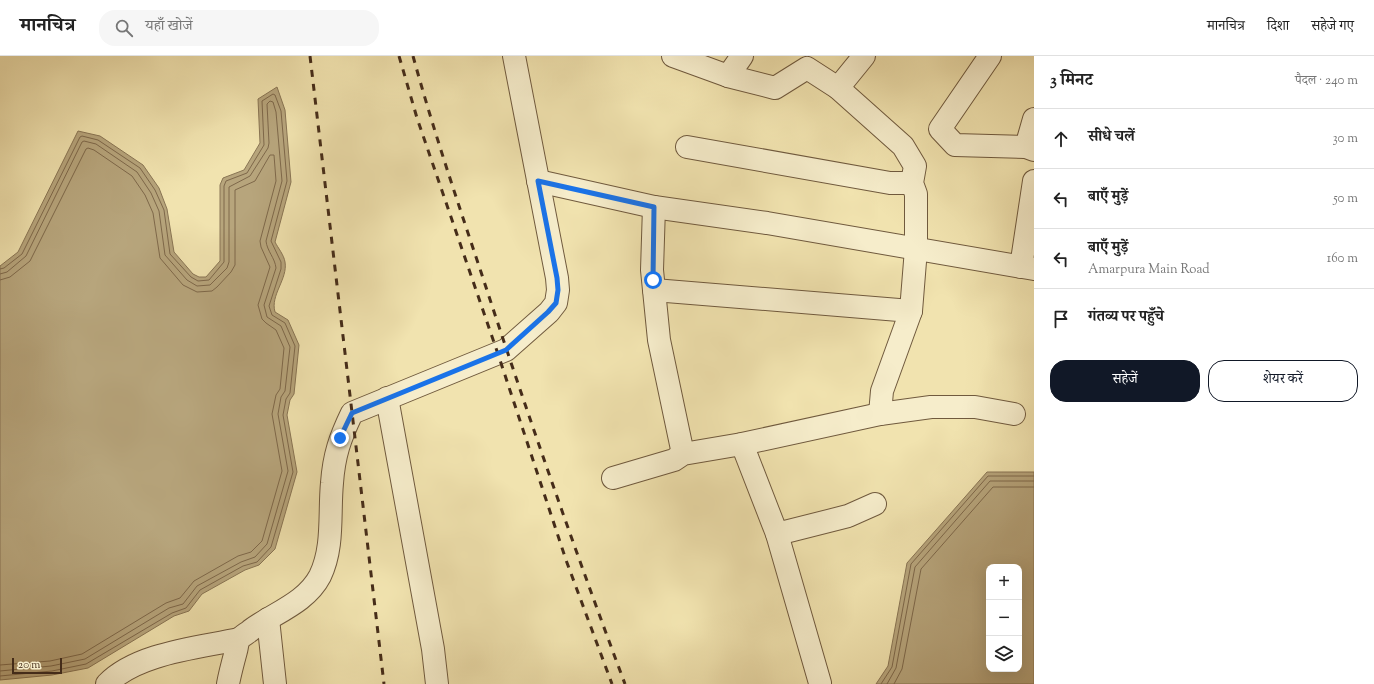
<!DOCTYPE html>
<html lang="hi">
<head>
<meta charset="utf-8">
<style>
  body { margin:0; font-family:"Sorts Mill Goudy","Noto Serif Devanagari",serif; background:#f6f6f6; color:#222 }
  .controls { position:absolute; right:12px; bottom:12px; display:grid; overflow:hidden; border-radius:8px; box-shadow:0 4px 16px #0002 }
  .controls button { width:36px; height:36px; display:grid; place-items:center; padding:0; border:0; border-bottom:1px solid #e0e0e0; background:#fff; color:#222; font:20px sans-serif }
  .scale { position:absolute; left:12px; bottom:10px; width:50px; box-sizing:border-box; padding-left:4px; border:2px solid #452c19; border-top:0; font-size:11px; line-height:14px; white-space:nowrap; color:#452c19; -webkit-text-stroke:3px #f6edcb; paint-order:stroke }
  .stop { position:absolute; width:12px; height:12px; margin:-9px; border:3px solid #1a73e8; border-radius:50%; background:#fff }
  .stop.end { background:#1a73e8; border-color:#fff; box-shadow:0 1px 4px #0008 }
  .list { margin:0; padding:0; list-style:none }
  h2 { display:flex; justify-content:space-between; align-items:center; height:52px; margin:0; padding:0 16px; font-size:17px }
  h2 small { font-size:13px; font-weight:400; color:#767676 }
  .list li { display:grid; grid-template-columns:26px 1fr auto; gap:12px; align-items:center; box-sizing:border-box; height:60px; padding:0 16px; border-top:1px solid #e0e0e0 }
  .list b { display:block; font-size:15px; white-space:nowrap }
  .list p { margin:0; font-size:13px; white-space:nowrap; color:#767676 }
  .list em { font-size:13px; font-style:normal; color:#767676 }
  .actions { display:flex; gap:8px; padding:12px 16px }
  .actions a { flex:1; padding:9px 0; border:1px solid #111827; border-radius:16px; text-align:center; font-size:14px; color:#111827 }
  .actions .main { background:#111827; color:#fff }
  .icon { flex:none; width:22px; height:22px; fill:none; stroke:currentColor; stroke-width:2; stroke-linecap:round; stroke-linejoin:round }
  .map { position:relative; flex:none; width:1034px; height:628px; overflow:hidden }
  header { display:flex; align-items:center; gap:24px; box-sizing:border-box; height:56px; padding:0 20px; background:#fff; border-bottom:1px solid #e0e0e0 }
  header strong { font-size:19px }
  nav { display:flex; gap:22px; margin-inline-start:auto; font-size:14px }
  .search { width:280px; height:36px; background:#f6f6f6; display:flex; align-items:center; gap:10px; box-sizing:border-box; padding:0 14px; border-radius:16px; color:#767676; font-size:15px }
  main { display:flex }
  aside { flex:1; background:#fff }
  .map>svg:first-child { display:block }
</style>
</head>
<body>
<header>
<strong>मानचित्र</strong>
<div class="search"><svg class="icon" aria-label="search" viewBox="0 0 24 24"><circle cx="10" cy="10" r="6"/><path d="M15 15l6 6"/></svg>यहाँ खोजें</div>
<nav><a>मानचित्र</a><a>दिशा</a><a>सहेजे गए</a></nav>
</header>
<main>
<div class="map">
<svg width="1034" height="628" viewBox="0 0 1034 628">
  <rect width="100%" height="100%" fill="#f1e3af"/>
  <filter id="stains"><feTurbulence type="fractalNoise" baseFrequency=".005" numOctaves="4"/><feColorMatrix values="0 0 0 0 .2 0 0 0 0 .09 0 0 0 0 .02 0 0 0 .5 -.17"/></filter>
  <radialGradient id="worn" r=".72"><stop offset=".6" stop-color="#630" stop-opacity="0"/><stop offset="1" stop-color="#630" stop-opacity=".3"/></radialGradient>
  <g fill="#b7a57c" stroke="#897554" fill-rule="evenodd">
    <path d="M277,31L285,54L291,126L275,186C278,192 284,199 285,206C288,223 270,239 275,256L288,264L299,289L294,338L290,344L287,359L297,416L275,493L259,509L245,514L202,538L189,555L174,560L88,612L52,619L0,624V210L18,196L78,75L100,80L143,109L159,132L167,153L174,196L193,218L199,221H206L220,205V129L223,122L244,114L260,87L258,43Z"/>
    <path d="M987,416H1034V628H876L888,610L907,507ZM989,511H1019V613H989Z"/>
  </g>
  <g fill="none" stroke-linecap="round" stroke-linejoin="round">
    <g stroke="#7e684a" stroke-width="1">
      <polyline points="0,213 4,212 22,198 80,81 82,80 98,84 140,112 155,134 164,154 170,198 191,221 198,225 209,224 224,206 224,130 226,125 247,117 264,89 262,45 273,38 275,39 281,55 287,125 271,185 281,206 281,213 269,250 272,259 285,267 295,290 290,337 286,343 283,359 293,416 271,491 257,506 243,510 200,534 186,552 172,557 86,608 52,615 0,620"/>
      <path d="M0,218L7,216L26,200L82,86L84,85L96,88L137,116L151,137L159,155L165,199L187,224L197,230L210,229L227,212L229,206V131L250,120L268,92L269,87L267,48L270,45L273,46L276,56L282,125L266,185C267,195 275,202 276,212L264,249L267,261L281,270L290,291L285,335L281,341L278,358L288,415L267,488L255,501L241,506L197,530L183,548L169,552L85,603L51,610L0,615"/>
      <polyline points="0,224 10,221 30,205 86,93 88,92 94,94 132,120 145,139 153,157 160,202 183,229 197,236 212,235 217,231 231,216 235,209 235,134 255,125 270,99 274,99 276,125 260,185 261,191 270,211 258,249 262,263 266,267 276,274 284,292 280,333 276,339 272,358 282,415 262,485 251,496 238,500 194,525 180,542 166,547 82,598 50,605 0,609"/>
      <polyline points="881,628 892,611 911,508 988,420 1034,420"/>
      <polyline points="887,628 896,612 915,511 990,425 1034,425"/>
      <polyline points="894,628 902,613 921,513 993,431 1034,431"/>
    </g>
    <g stroke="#705a3e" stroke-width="24">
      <g id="minor">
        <polyline points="673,0 728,20 775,32 807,12 838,32 903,90 915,110 912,127 916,138 916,193 911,255 882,335 880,358"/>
        <polyline points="990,0 940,73 955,89 1026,91 1034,94"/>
        <polyline points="728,20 742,0"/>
        <polyline points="838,32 864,0"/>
        <polyline points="687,91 890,127 912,127"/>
        <polyline points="1026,91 1034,63"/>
        <polyline points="538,125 654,151 767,167 1034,213"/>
        <polyline points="654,151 652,214 659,284 683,398"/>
        <polyline points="1021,211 1034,125"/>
        <polyline points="654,234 911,255"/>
        <polyline points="387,342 433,593 437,628"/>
        <polyline points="742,388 777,478 820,627"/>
        <polyline points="613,422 674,404 683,398 742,388 880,358 931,351 975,351 1014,358"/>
        <polyline points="777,478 848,460 875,448"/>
        <polyline points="268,563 275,628"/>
        <path d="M107,628C137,597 198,592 239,583"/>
        <path d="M228,628C230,617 233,606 236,595C237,592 237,587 239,584C241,580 248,577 251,574C274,557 306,547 320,520C334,491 329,458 332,427C334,399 340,382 352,357L506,294L549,256L556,247L558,234L557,222L514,0"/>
      </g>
    </g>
    <use href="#minor" stroke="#f6edcb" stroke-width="22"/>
    <g stroke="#452c19" stroke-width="3" stroke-dasharray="7 7" stroke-linecap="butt">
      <polyline points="310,0 384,628"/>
      <polyline points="399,0 417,62 498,298 566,504 612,628"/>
      <path d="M413,0C433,73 457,144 481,216C526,354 574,492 625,628"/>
    </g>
  </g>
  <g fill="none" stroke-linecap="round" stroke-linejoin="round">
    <polyline stroke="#1a73e8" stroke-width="5" points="340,382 352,357 506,294 548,256 556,247 558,234 557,222 538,125 654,151 653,224"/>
  </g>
  <rect width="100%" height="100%" filter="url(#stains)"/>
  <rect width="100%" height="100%" fill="url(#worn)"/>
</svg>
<div class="controls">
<button>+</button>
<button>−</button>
<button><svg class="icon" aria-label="layers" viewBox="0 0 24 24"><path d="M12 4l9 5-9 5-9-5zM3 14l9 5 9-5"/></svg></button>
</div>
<div class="scale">20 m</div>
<div class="stop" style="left:653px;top:224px"></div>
<div class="stop end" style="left:340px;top:382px"></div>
</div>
<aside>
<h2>3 मिनट<small>पैदल · 240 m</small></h2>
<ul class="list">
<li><svg class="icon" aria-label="ahead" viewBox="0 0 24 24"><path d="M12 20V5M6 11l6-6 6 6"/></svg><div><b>सीधे चलें</b></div><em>30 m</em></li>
<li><svg class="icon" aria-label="left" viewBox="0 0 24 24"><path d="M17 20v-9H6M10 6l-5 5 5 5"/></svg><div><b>बाएँ मुड़ें</b></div><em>50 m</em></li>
<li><svg class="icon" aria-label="left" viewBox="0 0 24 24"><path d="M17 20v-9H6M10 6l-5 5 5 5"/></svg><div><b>बाएँ मुड़ें</b><p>Amarpura Main Road</p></div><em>160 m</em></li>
<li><svg class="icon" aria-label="arrive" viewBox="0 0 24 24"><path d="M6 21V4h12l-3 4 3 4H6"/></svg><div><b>गंतव्य पर पहुँचे</b></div></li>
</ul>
<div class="actions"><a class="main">सहेजें</a><a>शेयर करें</a></div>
</aside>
</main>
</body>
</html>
